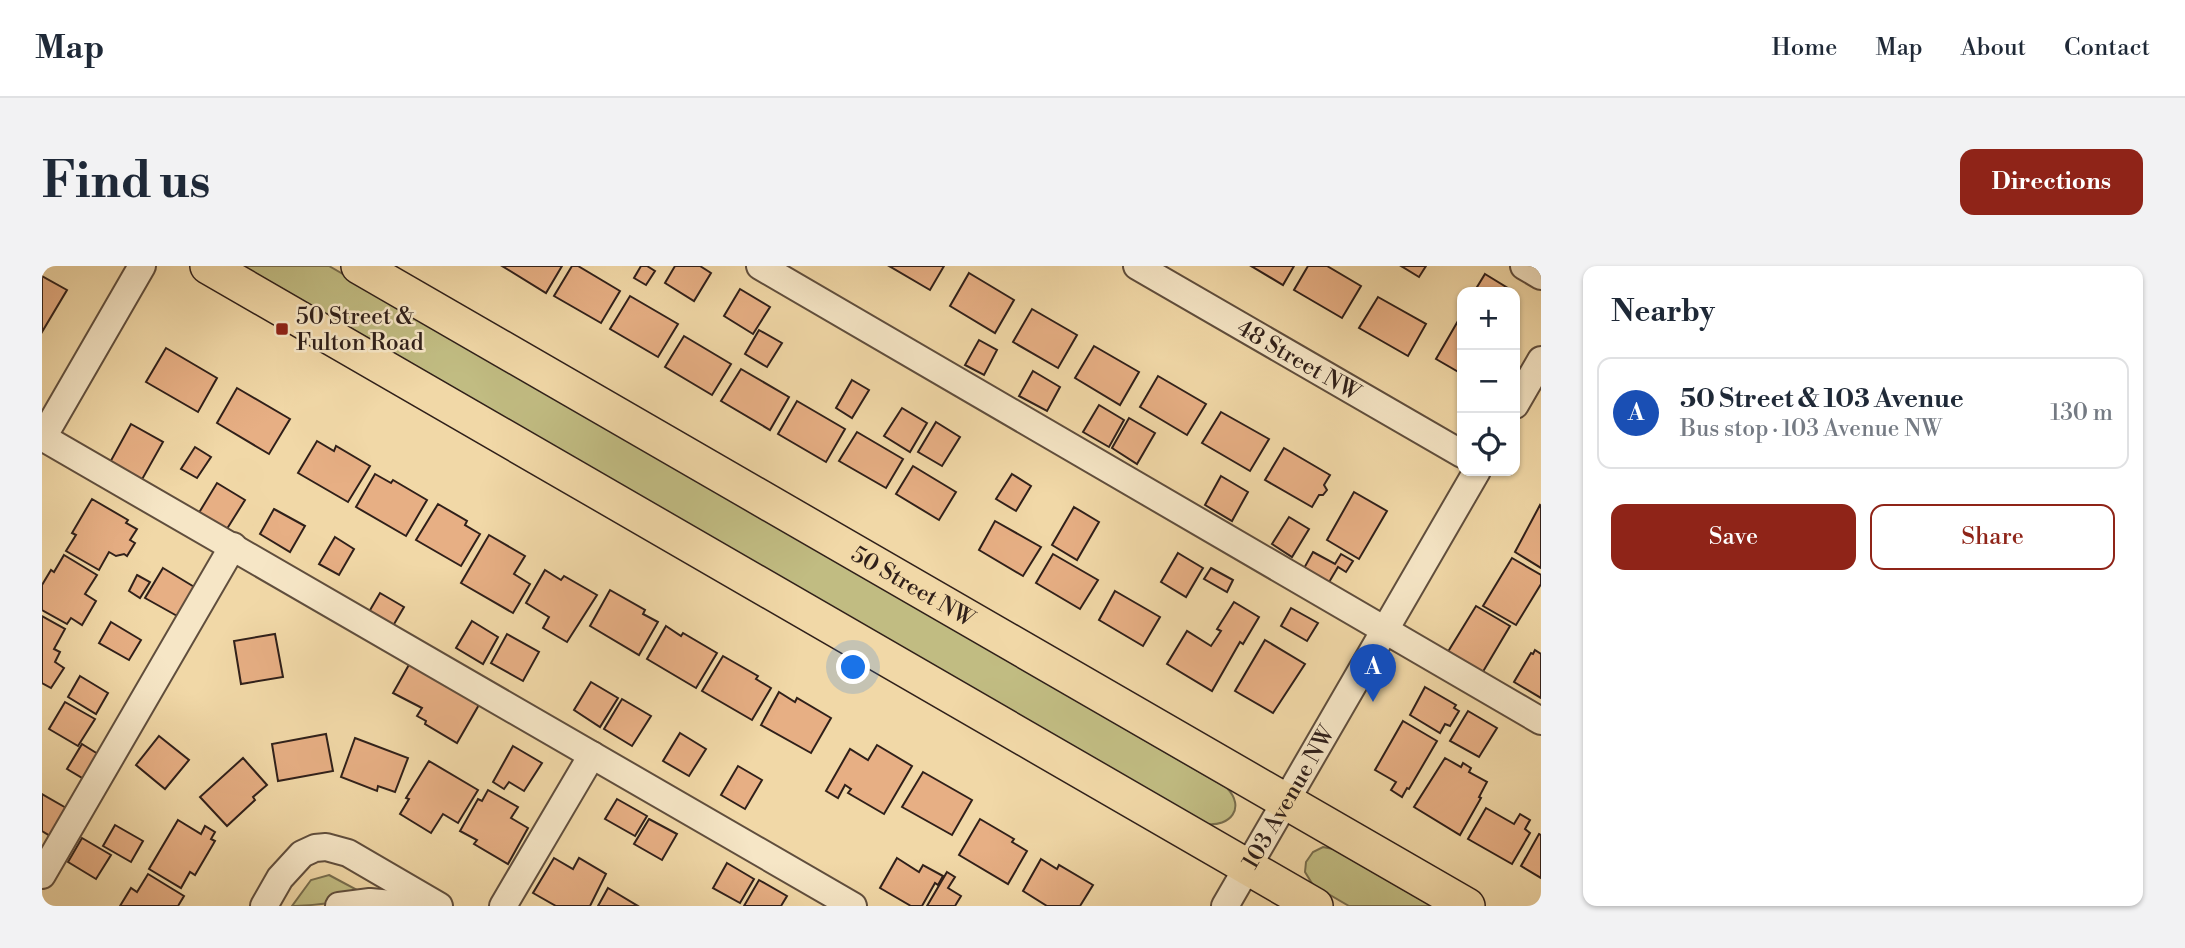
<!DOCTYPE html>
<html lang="en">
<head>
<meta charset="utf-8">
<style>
  body { margin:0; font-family:"Libre Bodoni",serif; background:#f2f2f3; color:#1f2937 }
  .controls { position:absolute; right:21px; top:21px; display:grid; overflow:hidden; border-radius:14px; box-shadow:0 2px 5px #0004 }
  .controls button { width:63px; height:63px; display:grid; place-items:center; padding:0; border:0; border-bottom:2px solid #e0e1e3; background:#fff; color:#1f2937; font:35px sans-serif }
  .you { position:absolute; left:812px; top:402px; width:24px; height:24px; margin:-18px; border:5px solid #fff; border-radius:50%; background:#1a73e8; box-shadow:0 0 0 10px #1a73e833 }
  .badge { display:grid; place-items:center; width:46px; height:46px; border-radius:50%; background:#8f2418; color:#fff; font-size:23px; font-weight:700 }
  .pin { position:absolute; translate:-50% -58px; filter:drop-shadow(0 2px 4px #0008) }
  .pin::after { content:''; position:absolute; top:37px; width:24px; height:21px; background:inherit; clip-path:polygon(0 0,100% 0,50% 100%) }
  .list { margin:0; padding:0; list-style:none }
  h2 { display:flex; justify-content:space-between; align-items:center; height:91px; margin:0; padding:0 28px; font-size:30px }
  h2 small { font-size:23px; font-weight:400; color:#747a83 }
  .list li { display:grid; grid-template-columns:46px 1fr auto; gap:21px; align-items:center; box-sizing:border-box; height:112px; margin:0 14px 14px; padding:0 14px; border:2px solid #e0e1e3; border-radius:14px }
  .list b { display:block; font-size:26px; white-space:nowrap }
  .list p { margin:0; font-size:23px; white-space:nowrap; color:#747a83 }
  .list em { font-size:23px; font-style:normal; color:#747a83 }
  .actions { display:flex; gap:14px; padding:21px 28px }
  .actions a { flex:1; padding:16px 0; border:2px solid #8f2418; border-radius:14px; text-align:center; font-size:24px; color:#8f2418 }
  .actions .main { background:#8f2418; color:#fff }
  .icon { flex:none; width:38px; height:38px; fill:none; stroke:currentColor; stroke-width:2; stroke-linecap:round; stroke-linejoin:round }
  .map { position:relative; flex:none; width:1499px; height:640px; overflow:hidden; border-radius:14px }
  header { display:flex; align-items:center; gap:42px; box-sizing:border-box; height:98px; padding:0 35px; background:#fff; border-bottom:2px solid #e0e1e3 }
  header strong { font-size:33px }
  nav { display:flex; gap:38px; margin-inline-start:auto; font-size:24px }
  .intro { display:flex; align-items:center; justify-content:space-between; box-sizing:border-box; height:168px; padding:0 42px }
  h1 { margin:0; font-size:49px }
  .button { padding:18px 32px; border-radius:14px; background:#8f2418; color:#fff; font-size:24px; font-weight:700 }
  main { display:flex; gap:42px; padding:0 42px }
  aside { flex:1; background:#fff; border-radius:14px; box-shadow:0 2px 5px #0004 }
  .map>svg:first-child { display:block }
</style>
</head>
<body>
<header>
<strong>Map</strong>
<nav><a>Home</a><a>Map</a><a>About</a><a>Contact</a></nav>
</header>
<div class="intro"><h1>Find us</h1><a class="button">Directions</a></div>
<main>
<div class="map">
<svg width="1499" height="640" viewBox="0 0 1499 640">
  <rect width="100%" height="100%" fill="#f1d8a7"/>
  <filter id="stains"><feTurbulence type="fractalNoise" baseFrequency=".00286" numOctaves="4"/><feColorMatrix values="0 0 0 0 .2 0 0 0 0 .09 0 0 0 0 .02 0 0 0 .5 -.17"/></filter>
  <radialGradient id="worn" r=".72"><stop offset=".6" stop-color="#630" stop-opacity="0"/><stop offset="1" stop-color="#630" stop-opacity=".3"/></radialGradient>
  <g fill="#c1bc82" stroke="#786e4e" stroke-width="2">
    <path d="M201,0H287L1185,522C1204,542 1188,561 1164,558Z"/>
    <polygon points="1281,581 1291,583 1390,640 1307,640 1271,619 1263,606 1264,596 1271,586"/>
    <path d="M287,609L319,626L313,634C292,636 271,640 250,640L269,614Z"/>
  </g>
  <g fill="#e7af84" stroke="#30201a" stroke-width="2">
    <polygon points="460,0 520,0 504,27"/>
    <polygon points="530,0 536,0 578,25 559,57 512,30"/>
    <polygon points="599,0 605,0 613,5 604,19 592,12"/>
    <polygon points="633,0 658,0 669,7 652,35 623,17"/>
    <polygon points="847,0 902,0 888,24"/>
    <polygon points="1209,0 1252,0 1241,19"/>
    <polygon points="1266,0 1285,0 1319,20 1300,52 1252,24"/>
    <polygon points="1359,0 1384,0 1377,11"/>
    <polygon points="927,7 972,34 953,67 908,40"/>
    <polygon points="1443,8 1469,24 1467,26 1432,26"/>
    <polygon points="0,10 25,24 0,66"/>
    <polygon points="698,23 728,41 711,68 682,50"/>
    <polygon points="588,30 636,58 616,91 568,63"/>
    <polygon points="1336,31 1384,58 1366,90 1317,62"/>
    <polygon points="990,43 1035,69 1016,102 971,76"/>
    <polygon points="1420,48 1420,108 1394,93"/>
    <polygon points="717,64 740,77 725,101 703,88"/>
    <polygon points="642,70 689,98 670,129 623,101"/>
    <polygon points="937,74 955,84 942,109 923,99"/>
    <polygon points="1052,80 1097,106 1078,139 1033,112"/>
    <polygon points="124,82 175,112 156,146 104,116"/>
    <polygon points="699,103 747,131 728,164 679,135"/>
    <polygon points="991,105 1018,121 1005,145 977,130"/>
    <polygon points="1116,110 1164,138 1145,169 1098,141"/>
    <polygon points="810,114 827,124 810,152 794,142"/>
    <polygon points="195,122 248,153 227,188 175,157"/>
    <polygon points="755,135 803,163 784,196 736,168"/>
    <polygon points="1057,139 1082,154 1067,181 1041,166"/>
    <polygon points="860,142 885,157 868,186 842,170"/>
    <polygon points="1179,146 1227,173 1208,205 1160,177"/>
    <polygon points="1087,152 1113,167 1095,198 1070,182"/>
    <polygon points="894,156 918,171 900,200 876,186"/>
    <polygon points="89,158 121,176 98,217 66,200"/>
    <polygon points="815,166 861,193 844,222 797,195"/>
    <polygon points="275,175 292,185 294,180 328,200 306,236 256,207"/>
    <polygon points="153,181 169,191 155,212 139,203"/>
    <polygon points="1242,182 1288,209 1282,219 1285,224 1281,229 1277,229 1270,241 1223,214"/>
    <polygon points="871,200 914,226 897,254 854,228"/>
    <polygon points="333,208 349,217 351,214 385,234 364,270 314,241"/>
    <polygon points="970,208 989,220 974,245 954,233"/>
    <polygon points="1179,210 1206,226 1190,255 1163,239"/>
    <polygon points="175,217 203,234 183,266 155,250"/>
    <polygon points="1312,226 1345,245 1317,293 1285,274"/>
    <polygon points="50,233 86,254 84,257 95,263 88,274 93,277 85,290 82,288 74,290 67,286 57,304 24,285 34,269 30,267"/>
    <polygon points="396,238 425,255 423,259 438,268 419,300 374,274"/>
    <polygon points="1498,239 1499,240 1499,302 1473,286"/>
    <polygon points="1032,241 1057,256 1035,294 1010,279"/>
    <polygon points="232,243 263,260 248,286 218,268"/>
    <polygon points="1247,251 1267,263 1250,291 1230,278"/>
    <polygon points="953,255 999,281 981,310 937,284"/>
    <polygon points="447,269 483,290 472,308 488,318 471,347 419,317"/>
    <polygon points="293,271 312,283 297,309 277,298"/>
    <polygon points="1271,286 1293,298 1299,288 1311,295 1304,306 1296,301 1286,318 1261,304"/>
    <polygon points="1136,287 1161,302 1144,331 1119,316"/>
    <polygon points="1011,288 1056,314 1038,343 994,317"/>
    <polygon points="22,289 55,309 43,328 54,335 40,359 29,352 25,358 0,344 0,319 9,304 12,306"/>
    <polygon points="1470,292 1499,309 1499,318 1474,359 1441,340"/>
    <polygon points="121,302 154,322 137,351 103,332"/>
    <polygon points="1169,302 1191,314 1185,326 1162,313"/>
    <polygon points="503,304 519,314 522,310 555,329 525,376 501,362 507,351 484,337"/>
    <polygon points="95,309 108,316 98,332 87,325"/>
    <polygon points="568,324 603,344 601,348 616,356 597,389 548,360"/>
    <polygon points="1073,325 1118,351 1101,380 1057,354"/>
    <polygon points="338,327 362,341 348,365 324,351"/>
    <polygon points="1192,336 1217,351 1201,378 1198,376 1170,425 1125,398 1145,365 1169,380 1179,365 1175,363"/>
    <polygon points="1434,340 1468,360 1439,409 1404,389"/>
    <polygon points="1249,342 1276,357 1265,375 1239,360"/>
    <polygon points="0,350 23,363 12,383 18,386 13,396 22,402 9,422 0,417"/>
    <polygon points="430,355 456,371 441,398 414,382"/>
    <polygon points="69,356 99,374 87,394 57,377"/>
    <polygon points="624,360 639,370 641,367 675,387 654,422 605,393"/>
    <polygon points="233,368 241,411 199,418 192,375"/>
    <polygon points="465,368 497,386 481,415 449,397"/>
    <polygon points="1223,374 1263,398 1231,447 1193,425"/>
    <polygon points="1493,384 1499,388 1499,432 1472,416 1489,387 1491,388"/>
    <polygon points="681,390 716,410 714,413 729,422 710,454 660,425"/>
    <polygon points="368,397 404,420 405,418 438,437 415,477 383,458 384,455 375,450 380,442 351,427"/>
    <polygon points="38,410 66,427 54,448 26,431"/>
    <polygon points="549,416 576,432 558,461 532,444"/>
    <polygon points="1383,421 1414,439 1412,442 1417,445 1408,460 1403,458 1398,467 1368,449"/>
    <polygon points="737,426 753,436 755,432 789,452 769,487 719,459"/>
    <polygon points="580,433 609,450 590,480 562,463"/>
    <polygon points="23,436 53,453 36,480 7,463"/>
    <polygon points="1426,445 1455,462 1437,491 1408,475"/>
    <polygon points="1361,455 1395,475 1367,523 1365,522 1360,531 1349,524 1354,516 1333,504"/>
    <polygon points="638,467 664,483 647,510 621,495"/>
    <polygon points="284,468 291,505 236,515 230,478"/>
    <polygon points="117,470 147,494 123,523 94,499"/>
    <polygon points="313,472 366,492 353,526 336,520 335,525 299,511"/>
    <polygon points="40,478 56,488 42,513 25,503"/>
    <polygon points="835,479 870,500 842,548 806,527 809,523 803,519 796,532 784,525 808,483 826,494"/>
    <polygon points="471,480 500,497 482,525 467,516 462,523 451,516"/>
    <polygon points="201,492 225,519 211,531 213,534 185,560 158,531"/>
    <polygon points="1403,492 1419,501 1421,497 1429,502 1427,506 1445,516 1437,531 1439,532 1418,569 1372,541"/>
    <polygon points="387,495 436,524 416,557 401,548 389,567 358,548 367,533 364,532"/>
    <polygon points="696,500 720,514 703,543 679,529"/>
    <polygon points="881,506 930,534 910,569 860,541"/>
    <polygon points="446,524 476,541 469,552 486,562 466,598 432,578 435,574 418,565 436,533 440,535"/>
    <polygon points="0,528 26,543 10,571 0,565"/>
    <polygon points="575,533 605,550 593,570 563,553"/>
    <polygon points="1444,542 1472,558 1478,548 1488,554 1483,563 1488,567 1470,598 1426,573"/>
    <polygon points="607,553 635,568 620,594 592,578"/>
    <polygon points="938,553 972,573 970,576 985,585 966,618 917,589"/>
    <polygon points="136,554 159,568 163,560 173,566 169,573 173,575 153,609 148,606 139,622 107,603"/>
    <polygon points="73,559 101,575 89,596 61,580"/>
    <polygon points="1497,568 1499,569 1499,612 1479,600"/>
    <polygon points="40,572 69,589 54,613 26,596"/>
    <polygon points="512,592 531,603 537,592 564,608 548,640 514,640 491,627"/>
    <polygon points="855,592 877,606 881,599 901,610 896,619 893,617 880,640 869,640 838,622"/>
    <polygon points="999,593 1015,603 1017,599 1051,619 1038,640 1005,640 981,625"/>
    <polygon points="685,597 712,613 698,637 671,622"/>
    <polygon points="905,606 913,611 906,622 919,630 913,640 885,640"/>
    <polygon points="106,608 142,630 136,640 78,640 89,622 95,626"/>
    <polygon points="717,614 745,630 739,640 702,640"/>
    <polygon points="566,622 596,640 556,640"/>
  </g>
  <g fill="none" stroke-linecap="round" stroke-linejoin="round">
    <g stroke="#604e3d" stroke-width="30">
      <g id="minor">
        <polyline points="718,0 1499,455"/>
        <path id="s1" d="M1095,0L1420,188"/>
        <polyline points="1482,0 1499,10"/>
        <polyline points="1473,139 1499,94"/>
        <polyline points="0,171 811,640"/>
        <polyline points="0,173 100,0"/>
        <polyline points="0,609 191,280"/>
        <polyline points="222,640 238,612 260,588 273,582 284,581 306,587 397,640"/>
        <polyline points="297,640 328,636 373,640"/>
        <polyline points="461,640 550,489"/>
        <path id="s2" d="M1183,640L1435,205"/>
      </g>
    </g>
    <g stroke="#30201a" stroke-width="38">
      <g id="major">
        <polyline points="166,0 1273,640"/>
        <path id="s3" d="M317,0L1425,640"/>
      </g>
    </g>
    <use href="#minor" stroke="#f6e6c6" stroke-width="26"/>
    <use href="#major" stroke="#f1d8a7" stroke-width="35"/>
  </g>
  <rect fill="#8f2418" stroke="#f6e6c6" stroke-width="2.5" x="233" y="56" width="14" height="14" rx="3.5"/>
  <g text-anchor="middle" stroke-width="5" stroke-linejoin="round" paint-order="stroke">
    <g font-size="23" fill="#30201a" stroke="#f6e6c6" text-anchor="start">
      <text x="254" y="58">50 Street &amp;<tspan x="254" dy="26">Fulton Road</tspan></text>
    </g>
    <g font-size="23" fill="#30201a" stroke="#f6e6c6">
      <text dy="8" stroke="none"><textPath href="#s1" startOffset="187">48 Street NW</textPath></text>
      <text dy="8" stroke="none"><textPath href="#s3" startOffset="640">50 Street NW</textPath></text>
      <text dy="8" stroke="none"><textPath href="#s2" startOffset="126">103 Avenue NW</textPath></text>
    </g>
  </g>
  <rect width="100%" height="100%" filter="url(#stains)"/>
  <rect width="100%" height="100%" fill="url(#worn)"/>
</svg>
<div class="controls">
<button>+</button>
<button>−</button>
<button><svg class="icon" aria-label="locate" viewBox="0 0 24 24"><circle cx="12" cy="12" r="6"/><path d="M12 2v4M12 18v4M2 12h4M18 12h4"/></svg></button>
</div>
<div class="you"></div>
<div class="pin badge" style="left:1331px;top:436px;background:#1a4fb4">A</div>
</div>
<aside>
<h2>Nearby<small></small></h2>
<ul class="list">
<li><span class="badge" style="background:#1a4fb4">A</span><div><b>50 Street &amp; 103 Avenue</b><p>Bus stop · 103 Avenue NW</p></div><em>130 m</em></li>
</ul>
<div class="actions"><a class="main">Save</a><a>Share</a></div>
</aside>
</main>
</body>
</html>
